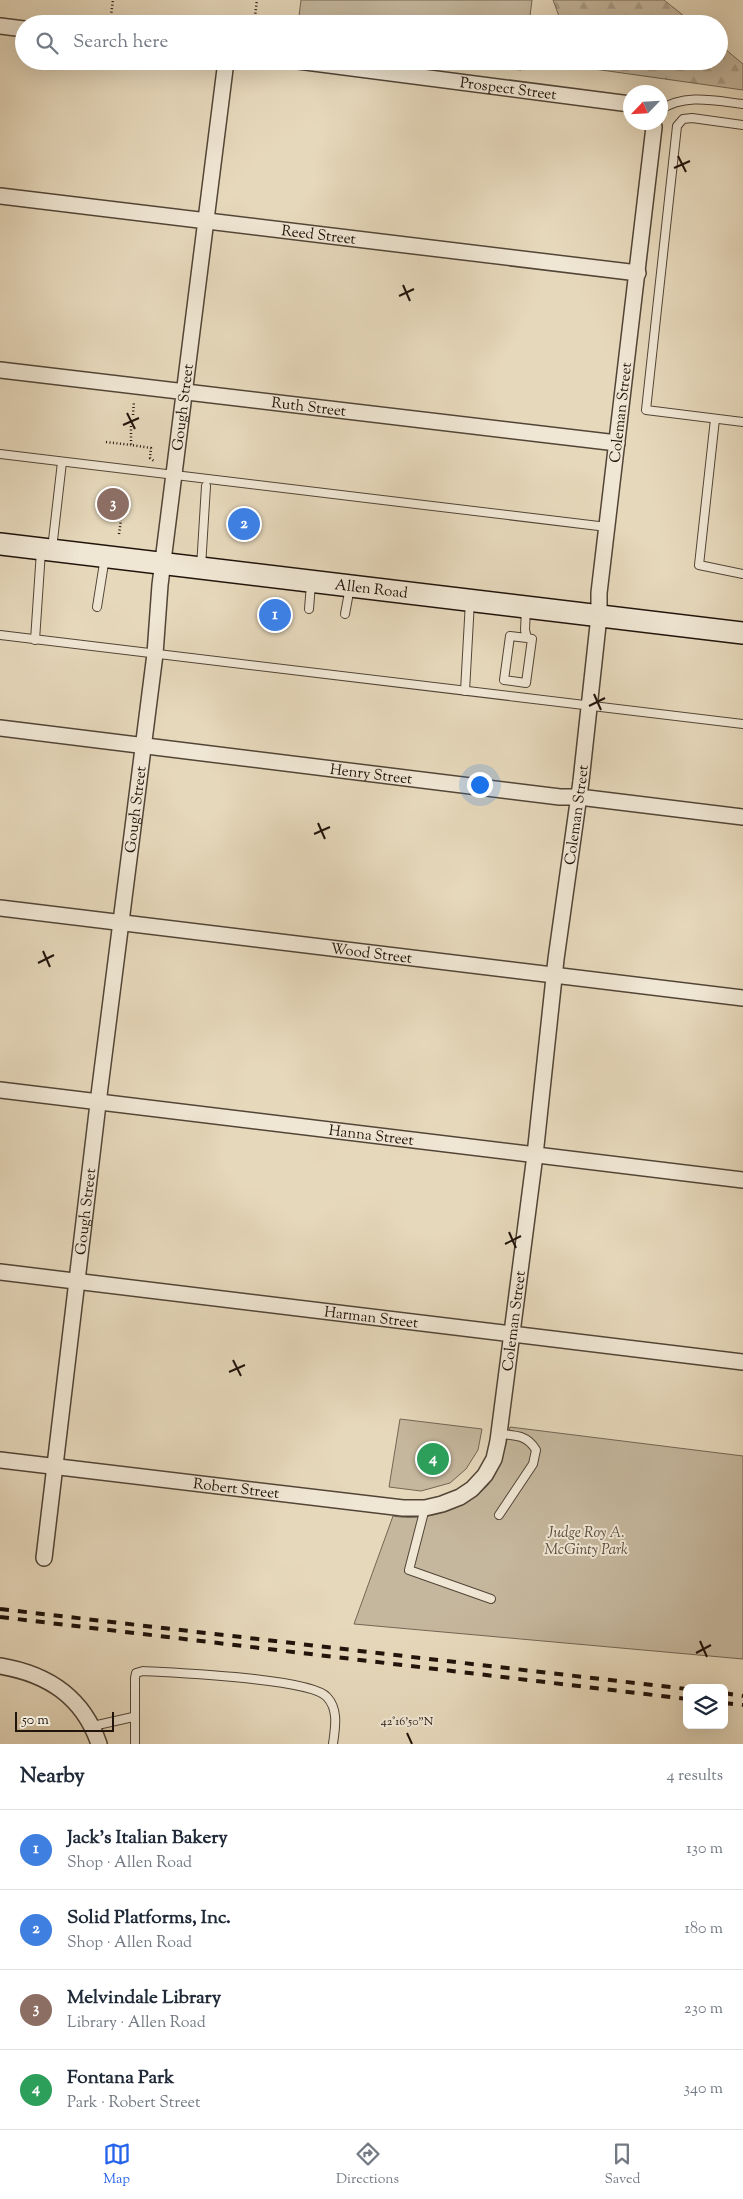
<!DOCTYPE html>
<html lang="en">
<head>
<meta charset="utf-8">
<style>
  body { margin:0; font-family:"Sorts Mill Goudy",serif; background:#f2f2f3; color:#1f2937 }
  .controls { position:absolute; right:15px; bottom:15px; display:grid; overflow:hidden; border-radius:8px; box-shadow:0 5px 20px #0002 }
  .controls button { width:45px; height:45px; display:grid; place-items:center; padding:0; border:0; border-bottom:1px solid #e0e1e3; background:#fff; color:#1f2937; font:25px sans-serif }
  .compass { position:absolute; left:623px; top:85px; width:45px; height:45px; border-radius:50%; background:#fff; box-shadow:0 5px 20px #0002; rotate:245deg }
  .scale { position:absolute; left:15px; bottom:12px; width:99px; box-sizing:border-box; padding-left:5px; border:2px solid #21140b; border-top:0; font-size:14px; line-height:18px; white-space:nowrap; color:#21140b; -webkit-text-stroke:4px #efe6d3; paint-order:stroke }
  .you { position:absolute; left:479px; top:784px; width:18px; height:18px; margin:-12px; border:4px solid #fff; border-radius:50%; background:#1a73e8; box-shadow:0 0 0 8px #1a73e833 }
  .badge { display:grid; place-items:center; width:32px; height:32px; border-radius:50%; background:#2563eb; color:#fff; font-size:16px; font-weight:700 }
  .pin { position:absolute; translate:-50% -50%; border:2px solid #fff; box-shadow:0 1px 5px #0006 }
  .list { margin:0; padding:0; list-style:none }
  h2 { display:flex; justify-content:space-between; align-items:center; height:65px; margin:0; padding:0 20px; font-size:21px }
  h2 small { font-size:16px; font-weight:400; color:#747a83 }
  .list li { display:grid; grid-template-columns:32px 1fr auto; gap:15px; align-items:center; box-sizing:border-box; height:80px; padding:0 20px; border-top:1px solid #e0e1e3 }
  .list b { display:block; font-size:19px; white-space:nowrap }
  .list p { margin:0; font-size:16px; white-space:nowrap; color:#747a83 }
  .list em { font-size:16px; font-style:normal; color:#747a83 }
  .icon { flex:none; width:28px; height:28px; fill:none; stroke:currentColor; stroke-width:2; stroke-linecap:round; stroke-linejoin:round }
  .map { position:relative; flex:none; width:743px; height:1744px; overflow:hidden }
  .search { position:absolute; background:#fff; box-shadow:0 5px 20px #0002; left:15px; right:15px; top:15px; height:55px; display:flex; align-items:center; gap:12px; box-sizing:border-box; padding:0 18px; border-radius:28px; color:#747a83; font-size:19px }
  .sheet { height:385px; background:#fff }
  nav { display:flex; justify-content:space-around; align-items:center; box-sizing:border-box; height:70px; border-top:1px solid #e0e1e3; background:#fff; font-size:14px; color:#747a83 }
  nav a { display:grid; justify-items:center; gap:2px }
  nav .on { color:#2563eb }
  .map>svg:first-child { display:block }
</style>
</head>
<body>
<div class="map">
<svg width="743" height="1744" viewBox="0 0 743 1744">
  <defs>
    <pattern id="forest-firs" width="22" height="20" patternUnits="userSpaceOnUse" patternTransform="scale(1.25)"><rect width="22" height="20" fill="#c5b79d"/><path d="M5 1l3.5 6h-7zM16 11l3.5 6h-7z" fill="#a99c86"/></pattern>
  </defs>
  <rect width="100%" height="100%" fill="#e6d8bb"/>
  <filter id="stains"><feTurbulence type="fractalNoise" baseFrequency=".004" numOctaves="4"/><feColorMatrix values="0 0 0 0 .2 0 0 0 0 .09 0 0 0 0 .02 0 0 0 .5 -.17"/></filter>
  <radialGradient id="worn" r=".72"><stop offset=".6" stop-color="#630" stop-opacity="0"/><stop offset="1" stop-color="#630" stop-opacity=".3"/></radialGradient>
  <g fill="url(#forest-firs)" stroke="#736654">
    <polygon points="553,0 664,0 694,24 562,24"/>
    <polygon points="719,44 743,64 743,90 587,68 587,61 719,61"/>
  </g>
  <g fill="#c5b79d" stroke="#736654">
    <polygon points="301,0 532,0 529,24 298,24"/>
    <polygon points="453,61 522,61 521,70"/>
    <polygon points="400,1419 482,1429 478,1450 466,1469 450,1483 421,1491 389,1487"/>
    <path d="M510,1427L743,1456V1659L354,1624L393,1516C425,1522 466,1510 488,1485C501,1470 505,1446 510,1427Z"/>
  </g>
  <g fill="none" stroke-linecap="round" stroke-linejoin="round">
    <g stroke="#524537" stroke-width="10">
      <g id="service">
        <path d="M660,110C685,93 716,101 743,104"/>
        <polyline points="743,125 692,118 683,119 677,126 646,410 743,422"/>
        <polyline points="715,419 699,565 743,574"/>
        <polyline points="0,454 607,527"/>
        <polyline points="52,549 62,462"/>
        <polyline points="201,567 206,486"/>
        <polyline points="97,607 105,557"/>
        <polyline points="526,608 525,630 527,638 532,639 526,683 504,680 510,636 527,638"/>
        <polyline points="309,609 311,584"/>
        <polyline points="345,614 350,587"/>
        <polyline points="0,635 743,724"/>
        <polyline points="35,640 41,551"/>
        <polyline points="465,691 470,601"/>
        <polyline points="425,1508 409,1570 491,1599"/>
        <path d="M499,1515L533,1464L536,1450C527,1435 515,1435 499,1434"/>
        <polyline points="93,1726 133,1717"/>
        <path d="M135,1744V1678L136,1673L143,1671C174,1673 310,1678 327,1697C339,1710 335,1728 333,1744"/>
      </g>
    </g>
    <g stroke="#524537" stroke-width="18">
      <g id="minor">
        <polyline points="0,26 24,29"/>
        <path id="s1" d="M298,61L630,104"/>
        <path id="s2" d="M0,196L638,273"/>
        <path id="s3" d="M0,370L617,443"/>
        <path id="s4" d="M0,728L560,797H579L743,817"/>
        <path id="s5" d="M0,908L743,998"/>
        <path id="s6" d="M0,1090L743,1180"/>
        <path id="s7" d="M0,1272L743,1362"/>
        <path id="s8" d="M0,1460L403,1508H425L442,1504L460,1497L472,1489L485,1475L494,1459L498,1441L535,1155L556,959L581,781L599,616V593L654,127L653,122"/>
        <path id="s9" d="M44,1558L100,1087L155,654L160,585L226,61"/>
        <path d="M0,1666C48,1674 83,1697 99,1744"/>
      </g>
    </g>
    <g stroke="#21140b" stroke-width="24">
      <g id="secondary">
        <path id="s10" d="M0,544L743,633"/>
      </g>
    </g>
    <g stroke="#21140b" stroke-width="2.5" stroke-dasharray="1 2.5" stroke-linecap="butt">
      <polyline points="110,23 113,0"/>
      <polyline points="254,24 257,0"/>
      <polyline points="133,415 134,401"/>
      <polyline points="131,426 131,445 151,448 150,458 155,462"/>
      <polyline points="106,442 131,445"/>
      <polyline points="119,534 121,520"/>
    </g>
    <use href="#service" stroke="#efe6d3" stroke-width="8"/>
    <use href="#minor" stroke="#efe6d3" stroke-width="15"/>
    <use href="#secondary" stroke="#efe6d3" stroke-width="21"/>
    <g stroke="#21140b" stroke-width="4" stroke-dasharray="9 9" stroke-linecap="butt">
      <polyline points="0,1609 687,1689"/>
      <polyline points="0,1617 687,1699"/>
      <polyline points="724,1693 743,1696"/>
      <polyline points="724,1703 743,1705"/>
    </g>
  </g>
  <path fill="none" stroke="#21140b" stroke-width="2" d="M678,156L686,172M674,168L690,161M403,285L410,301M399,296L414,289M127,413L135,429M123,425L139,418M594,694L601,710M589,706L605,698M318,823L325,839M314,834L330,827M43,951L50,967M38,963L54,955M509,1232L516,1248M505,1244L521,1236M233,1360L241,1376M229,1372L245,1365M700,1641L707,1657M696,1653L711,1645M407,1733L412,1744"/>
  <g text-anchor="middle" stroke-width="4" stroke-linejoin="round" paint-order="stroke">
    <g font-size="15" fill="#21140b" stroke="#efe6d3">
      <text dy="5" stroke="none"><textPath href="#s1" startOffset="212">Prospect Street</textPath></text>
      <text dy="5" stroke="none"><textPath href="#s2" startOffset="321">Reed Street</textPath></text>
      <text dy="5" stroke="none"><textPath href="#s3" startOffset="311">Ruth Street</textPath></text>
      <text dy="5" stroke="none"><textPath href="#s9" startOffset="1159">Gough Street</textPath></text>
      <text dy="5" stroke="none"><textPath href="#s8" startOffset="1571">Coleman Street</textPath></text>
      <text dy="5" stroke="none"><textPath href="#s10" startOffset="374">Allen Road</textPath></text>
      <text dy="5" stroke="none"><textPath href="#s4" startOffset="374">Henry Street</textPath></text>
      <text dy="5" stroke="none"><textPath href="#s9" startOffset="754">Gough Street</textPath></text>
      <text dy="5" stroke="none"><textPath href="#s8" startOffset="1166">Coleman Street</textPath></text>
      <text dy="5" stroke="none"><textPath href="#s5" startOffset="374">Wood Street</textPath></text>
      <text dy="5" stroke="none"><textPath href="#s6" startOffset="374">Hanna Street</textPath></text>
      <text dy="5" stroke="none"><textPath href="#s9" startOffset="349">Gough Street</textPath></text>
      <text dy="5" stroke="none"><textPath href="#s7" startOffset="374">Harman Street</textPath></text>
      <text dy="5" stroke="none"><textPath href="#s8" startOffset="656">Coleman Street</textPath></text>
      <text dy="5" stroke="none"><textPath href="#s8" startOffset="238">Robert Street</textPath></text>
    </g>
    <g font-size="15" font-style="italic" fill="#5a4d3e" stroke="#efe6d3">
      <text x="586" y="1537">Judge Roy A.<tspan x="586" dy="17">McGinty Park</tspan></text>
    </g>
  </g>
  <g font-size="12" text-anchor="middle" fill="#21140b" stroke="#efe6d3" stroke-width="4" stroke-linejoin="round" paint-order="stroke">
    <text x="407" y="1725">42°16'50"N</text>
  </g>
  <rect width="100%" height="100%" filter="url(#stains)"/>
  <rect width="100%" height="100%" fill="url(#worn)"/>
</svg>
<div class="controls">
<button><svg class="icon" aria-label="layers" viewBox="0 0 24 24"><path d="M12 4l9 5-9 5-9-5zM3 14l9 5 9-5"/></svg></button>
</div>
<svg class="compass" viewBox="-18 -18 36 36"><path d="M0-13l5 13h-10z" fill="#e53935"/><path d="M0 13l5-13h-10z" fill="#747a83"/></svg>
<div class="scale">50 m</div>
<div class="you"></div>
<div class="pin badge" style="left:275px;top:615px;background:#3f7fe0">1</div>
<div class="pin badge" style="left:244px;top:524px;background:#3f7fe0">2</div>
<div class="pin badge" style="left:113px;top:504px;background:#8d6e63">3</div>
<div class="pin badge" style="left:433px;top:1459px;background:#2e9e5b">4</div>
<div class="search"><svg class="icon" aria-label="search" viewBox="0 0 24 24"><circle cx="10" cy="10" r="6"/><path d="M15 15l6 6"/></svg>Search here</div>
</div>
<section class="sheet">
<h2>Nearby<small>4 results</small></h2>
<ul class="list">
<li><span class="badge" style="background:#3f7fe0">1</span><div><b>Jack's Italian Bakery</b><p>Shop · Allen Road</p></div><em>130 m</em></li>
<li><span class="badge" style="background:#3f7fe0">2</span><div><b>Solid Platforms, Inc.</b><p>Shop · Allen Road</p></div><em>180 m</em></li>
<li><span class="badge" style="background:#8d6e63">3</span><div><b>Melvindale Library</b><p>Library · Allen Road</p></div><em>230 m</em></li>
<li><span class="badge" style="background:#2e9e5b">4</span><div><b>Fontana Park</b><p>Park · Robert Street</p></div><em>340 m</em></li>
</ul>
</section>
<nav>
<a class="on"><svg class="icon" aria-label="map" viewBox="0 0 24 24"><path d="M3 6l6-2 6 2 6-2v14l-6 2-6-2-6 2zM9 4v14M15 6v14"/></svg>Map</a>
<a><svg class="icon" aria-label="directions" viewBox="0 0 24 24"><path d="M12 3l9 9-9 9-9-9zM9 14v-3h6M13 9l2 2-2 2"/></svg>Directions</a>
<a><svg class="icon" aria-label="saved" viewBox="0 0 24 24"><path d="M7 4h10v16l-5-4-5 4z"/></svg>Saved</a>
</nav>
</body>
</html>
